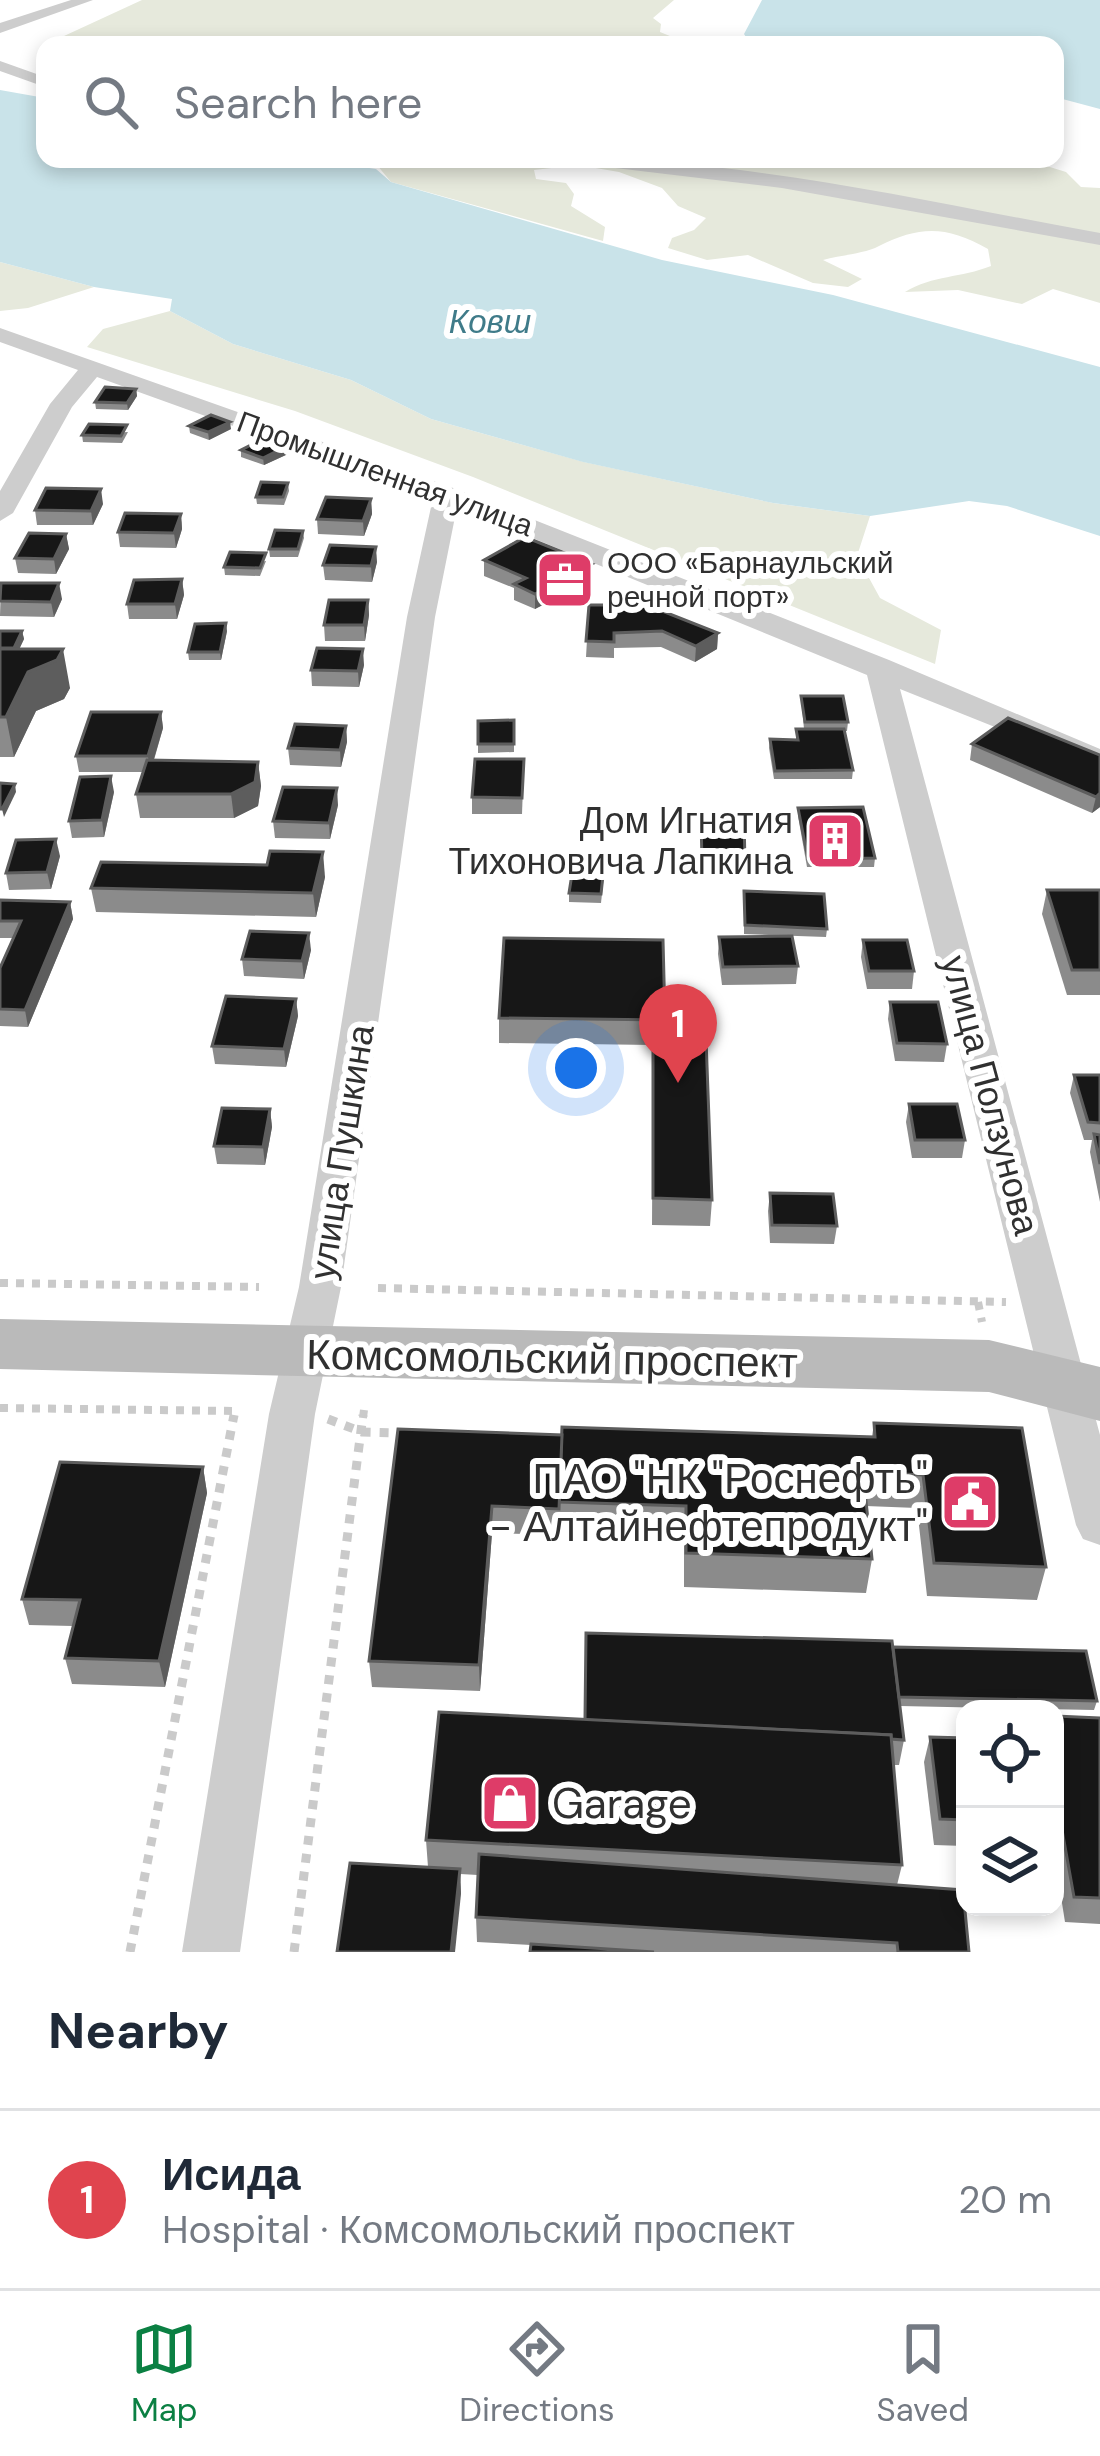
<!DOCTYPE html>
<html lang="en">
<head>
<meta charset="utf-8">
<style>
  body { margin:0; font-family:"DM Sans",sans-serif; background:#f6f6f7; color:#1f2937 }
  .controls { position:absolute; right:36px; bottom:36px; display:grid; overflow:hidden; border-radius:24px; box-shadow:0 6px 18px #0003 }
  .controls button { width:108px; height:108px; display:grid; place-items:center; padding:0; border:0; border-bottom:3px solid #e0e1e3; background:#fff; color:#1f2937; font:60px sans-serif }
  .you { position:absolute; left:576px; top:1068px; width:42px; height:42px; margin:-30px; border:9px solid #fff; border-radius:50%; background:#1a73e8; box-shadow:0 0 0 18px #1a73e833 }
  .badge { display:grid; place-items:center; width:78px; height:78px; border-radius:50%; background:#0b8043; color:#fff; font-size:39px; font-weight:700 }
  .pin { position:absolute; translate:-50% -99px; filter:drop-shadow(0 3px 6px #0008) }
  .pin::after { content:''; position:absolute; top:63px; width:42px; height:36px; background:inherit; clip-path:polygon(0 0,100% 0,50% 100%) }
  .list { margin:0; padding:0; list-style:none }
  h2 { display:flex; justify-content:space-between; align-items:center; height:156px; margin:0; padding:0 48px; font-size:51px }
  h2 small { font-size:39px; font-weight:400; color:#747a83 }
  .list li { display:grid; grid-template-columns:78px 1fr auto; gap:36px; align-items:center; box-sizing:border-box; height:180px; padding:0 48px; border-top:3px solid #e0e1e3 }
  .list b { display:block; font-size:45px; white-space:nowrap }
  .list p { margin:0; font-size:39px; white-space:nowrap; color:#747a83 }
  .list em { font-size:39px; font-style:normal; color:#747a83 }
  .icon { flex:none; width:66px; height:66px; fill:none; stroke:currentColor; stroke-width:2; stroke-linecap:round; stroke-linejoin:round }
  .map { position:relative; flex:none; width:1100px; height:1952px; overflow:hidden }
  .search { position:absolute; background:#fff; box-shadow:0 6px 18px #0003; left:36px; right:36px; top:36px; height:132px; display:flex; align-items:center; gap:30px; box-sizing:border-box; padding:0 42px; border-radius:24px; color:#747a83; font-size:45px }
  .sheet { height:336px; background:#fff }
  nav { display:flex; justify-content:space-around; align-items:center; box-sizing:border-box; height:168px; border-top:3px solid #e0e1e3; background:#fff; font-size:33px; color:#747a83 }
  nav a { display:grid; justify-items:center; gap:6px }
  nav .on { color:#0b8043 }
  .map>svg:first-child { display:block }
</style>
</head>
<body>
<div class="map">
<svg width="1100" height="1952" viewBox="0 0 1100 1952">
  <rect width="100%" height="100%" fill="#fff"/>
  <g fill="#e6e9dc">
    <polygon points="142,0 674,0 653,18 661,24 660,32 692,45 145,45 64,36"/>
    <path d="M372,159H1024L1066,172L1081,187L1100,188V303L1053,289L1022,304L958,290L905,292C933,275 961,278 991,266L988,249C946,225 919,226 879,246C864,254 840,255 823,260L862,279L848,287L813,283L748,255L707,260L668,248L672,238L694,230L706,218L678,206L662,188L619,172L578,165L534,170L536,179L566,183L574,194L571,206L605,227L603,241L391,182Z"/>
    <polygon points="0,262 94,287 28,308 0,311"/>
    <polygon points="170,311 233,344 351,380 431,419 584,462 773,503 870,516 857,556 880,598 941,630 935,664 473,477 295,411 87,347 103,329"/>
  </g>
  <g fill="#c9e3e9">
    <polygon points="762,0 1100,0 1100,109 1055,97 1055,45 751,45 744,34"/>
    <polygon points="0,90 45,98 45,159 309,159 376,169 391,182 662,260 833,295 1100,367 1100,536 1007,506 969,501 870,516 773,503 583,462 431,419 351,380 233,344 170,311 172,299 94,287 0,262"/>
  </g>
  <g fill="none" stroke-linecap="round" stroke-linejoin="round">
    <g stroke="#cacaca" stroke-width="8" stroke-dasharray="8 8" stroke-linecap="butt">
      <polyline points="0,1283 259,1287"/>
      <polyline points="378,1288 1006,1302"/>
      <polyline points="978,1302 982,1322"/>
      <polyline points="0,1408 235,1411 234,1418"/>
      <polyline points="363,1418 364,1410"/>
    </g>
    <g stroke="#cacaca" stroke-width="9" stroke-dasharray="9 9" stroke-linecap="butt">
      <polyline points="328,1419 362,1432 403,1433"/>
      <polyline points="130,1952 234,1415"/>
      <polyline points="294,1952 363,1415"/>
    </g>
    <g fill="#cdcdcd" fill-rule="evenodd">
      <polygon points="71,0 93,0 0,33 0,23"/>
      <polygon points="0,61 45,77 45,87 0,71"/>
      <path d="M573,159C750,159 927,202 1100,233V245L782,188L582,164Z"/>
      <polygon points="0,328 456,489 889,660 1100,749 1100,769 900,689 1100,1435 1100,1545 1083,1539 1076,1525 867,675 457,507 435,617 341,1287 315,1414 240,1952 182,1952 269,1414 299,1287 407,617 433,498 97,377 72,407 13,513 0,521 0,491 50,404 78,370 0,342"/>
    </g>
    <polygon fill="#bababa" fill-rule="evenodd" points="0,1319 989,1340 1100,1367 1100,1421 989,1392 0,1369"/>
  </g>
  <g fill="#8b8b8b">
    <polygon points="136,389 137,396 128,410 96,409 95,402"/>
    <polygon points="189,426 231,429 209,440 190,433"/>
    <polygon points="128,432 122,443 83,442 82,435"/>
    <polygon points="241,450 288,454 264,465 241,457"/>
    <polygon points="288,483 289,491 284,505 257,504 256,497"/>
    <polygon points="371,499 372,514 364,536 318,534 317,519"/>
    <polygon points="103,504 93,525 37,525 35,510"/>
    <polygon points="181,514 182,529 176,548 120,547 118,532"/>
    <polygon points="303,531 304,538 298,557 270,557 269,549"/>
    <polygon points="66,534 69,549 56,574 18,573 15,558"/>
    <polygon points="484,560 592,579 535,609 514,600 514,588 484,576"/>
    <polygon points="266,561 260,576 225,575 224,567"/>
    <polygon points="377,562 372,582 325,580 323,565"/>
    <polygon points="182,579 184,595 177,619 129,619 127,604"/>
    <polygon points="1,583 62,599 54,617 0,616"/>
    <polygon points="368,600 369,615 365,641 325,641 324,625"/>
    <polygon points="589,605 718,633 717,649 695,662 661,647 614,648 614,658 586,657"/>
    <polygon points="0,631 22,631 24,639 19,649 70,688 64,699 36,711 14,757 0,757"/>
    <polygon points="227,631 221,660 189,660 188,652"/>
    <polygon points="364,665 359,687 312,686 311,670"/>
    <polygon points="801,696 848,722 847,731 845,731 853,770 852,779 774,779 769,748 770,739 796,740 796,729 804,729"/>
    <polygon points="161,712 163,728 154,760 258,762 261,786 258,806 234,818 140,818 136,794 143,772 79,772 76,756"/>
    <polygon points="514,720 514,752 478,753 478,721"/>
    <polygon points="346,726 347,742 341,767 290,765 288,748"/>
    <polygon points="972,744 1100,755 1100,807 1092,813 970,760"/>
    <polygon points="524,759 522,814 472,814 472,797"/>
    <polygon points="114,792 104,837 72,838 69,821"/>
    <polygon points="338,805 330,839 275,838 273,821"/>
    <polygon points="798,808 875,858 874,867 807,867 798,816"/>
    <polygon points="701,818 745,863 744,872 701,871"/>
    <polygon points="60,856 51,889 9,890 6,873"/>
    <polygon points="605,866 601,903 569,902 569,893"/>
    <polygon points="325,877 316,917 96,912 91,888"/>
    <polygon points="1047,890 1100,890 1100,995 1067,995 1042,914"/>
    <polygon points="744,899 827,929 826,937 744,934"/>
    <polygon points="0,900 70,902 73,919 28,1027 0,1026 0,968 14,938 0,938"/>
    <polygon points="719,937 798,966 796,984 722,985 718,954"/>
    <polygon points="863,940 914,971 912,989 867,989 861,957"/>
    <polygon points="311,950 304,979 244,976 242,959"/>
    <polygon points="296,999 298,1016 286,1067 215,1064 212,1046"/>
    <polygon points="890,1002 947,1044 944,1062 895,1061 888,1019"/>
    <polygon points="499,1018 665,1020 664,1038 712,1200 710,1226 652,1225 653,1045 499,1043"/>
    <polygon points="1074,1075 1100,1075 1100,1202 1090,1152 1092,1140 1084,1140 1070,1093"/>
    <polygon points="909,1104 965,1140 962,1158 912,1158 906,1122"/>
    <polygon points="270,1109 272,1127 265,1165 217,1164 214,1146"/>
    <polygon points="770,1193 837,1226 834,1244 770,1243 768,1211"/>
    <polygon points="874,1423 1046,1567 1037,1600 927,1596 917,1508 866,1506 872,1559 866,1593 684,1587 684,1539 492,1533 480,1691 372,1687 369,1661 398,1429 562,1435 872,1437"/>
    <polygon points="203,1467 207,1493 165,1687 72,1684 65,1658 73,1626 29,1625 22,1599"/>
    <polygon points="893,1647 1097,1701 1094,1710 900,1706 904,1740 899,1765 893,1765 902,1865 897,1885 969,1952 530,1952 531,1945 477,1942 476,1917 478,1875 460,1874 461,1894 428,1867 426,1840 585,1720"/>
    <polygon points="1055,1716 1100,1718 1100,1924 1065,1922 1055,1859"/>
    <polygon points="930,1737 965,1738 965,1846 934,1845 924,1762"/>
  </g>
  <g fill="#5d5d5d">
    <polygon points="136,389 137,396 128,410 127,403"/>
    <polygon points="230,422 231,429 209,440 208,432"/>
    <polygon points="287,446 288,454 264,465 263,458"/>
    <polygon points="101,489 103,504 93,525 91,511"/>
    <polygon points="371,499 372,514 364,536 363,521"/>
    <polygon points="181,514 182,529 176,548 174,533"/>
    <polygon points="66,534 69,549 56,574 54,559"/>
    <polygon points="376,547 377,562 372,582 371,566"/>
    <polygon points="592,564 592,579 535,609 535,594"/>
    <polygon points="182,579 184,595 177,619 175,604"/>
    <polygon points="59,583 62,599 54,617 51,602"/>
    <polygon points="368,600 369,615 365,641 364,625"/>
    <polygon points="226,623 227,631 221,660 220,652"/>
    <polygon points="22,631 24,639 16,656 14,648"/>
    <polygon points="718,633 717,649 695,662 696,646"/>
    <polygon points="63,649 70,688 64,699 36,711 14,757 6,717 28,672"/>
    <polygon points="363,649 364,665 359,687 358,671"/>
    <polygon points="161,712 163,728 150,772 148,756"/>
    <polygon points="346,726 347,742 341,767 340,750"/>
    <polygon points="258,762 261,786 258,806 234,818 231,794"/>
    <polygon points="111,776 114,792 104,837 102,820"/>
    <polygon points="15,784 16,792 4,817 2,809"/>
    <polygon points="337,788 338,805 330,839 329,823"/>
    <polygon points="1100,793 1100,807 1092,813 1096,797"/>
    <polygon points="56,839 60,856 51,889 47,872"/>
    <polygon points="323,852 325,877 316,917 313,893"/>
    <polygon points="70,902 73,919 28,1027 25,1010"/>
    <polygon points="309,933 311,950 304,979 302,961"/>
    <polygon points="296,999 298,1016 286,1067 284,1049"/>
    <polygon points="270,1109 272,1127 265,1165 263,1147"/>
    <polygon points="203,1467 207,1493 165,1687 159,1661"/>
    <polygon points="492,1506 492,1533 480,1691 479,1665"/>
    <polygon points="460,1869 461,1894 455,1952 451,1952"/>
  </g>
  <g fill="#171717" stroke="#5d5d5d" stroke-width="3">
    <polygon points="105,387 136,389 127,403 95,402"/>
    <polygon points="211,415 230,422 208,432 189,426"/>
    <polygon points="89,424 127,425 121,436 82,435"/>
    <polygon points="265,438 287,446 263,458 241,450"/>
    <polygon points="261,482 288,483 283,497 256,497"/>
    <polygon points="46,488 101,489 91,511 35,510"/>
    <polygon points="326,497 371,499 363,521 317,519"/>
    <polygon points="125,513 181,514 174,533 118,532"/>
    <polygon points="275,530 303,531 298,549 269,549"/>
    <polygon points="29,533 66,534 54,559 15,558"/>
    <polygon points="525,537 592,564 535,594 514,584 526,578 484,560"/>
    <polygon points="330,545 376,547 371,566 323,565"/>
    <polygon points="230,552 266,553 260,568 224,567"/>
    <polygon points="182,579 175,604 127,604 134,580"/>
    <polygon points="1,583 59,583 51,602 0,601"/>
    <polygon points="329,600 368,600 364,625 324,625"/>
    <polygon points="589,605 647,605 718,633 696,646 662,631 614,633 614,642 586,641"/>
    <polygon points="226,623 220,652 188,652 195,624"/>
    <polygon points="0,631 22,631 14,648 0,648"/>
    <polygon points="317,648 363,649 358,671 311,670"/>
    <polygon points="0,649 63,649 57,660 28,672 6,717 0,717"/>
    <polygon points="801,696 843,696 848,722 805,722"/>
    <polygon points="91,712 161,712 148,756 76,756"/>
    <polygon points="1008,718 1100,755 1100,793 1096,797 972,744"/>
    <polygon points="514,720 514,744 478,744 478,721"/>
    <polygon points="295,724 346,726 340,750 288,748"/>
    <polygon points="796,729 844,729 853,770 775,771 770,739 798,740"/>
    <polygon points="475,759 524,759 522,798 472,797"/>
    <polygon points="147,760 258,762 255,782 231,794 136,794"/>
    <polygon points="111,776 102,820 69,821 80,777"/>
    <polygon points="0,783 15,784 2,809 0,809"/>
    <polygon points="283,787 337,788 329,823 273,821"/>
    <polygon points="863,807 875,858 808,859 798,808"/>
    <polygon points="701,818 744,819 745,863 702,862"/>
    <polygon points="56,839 47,872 6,873 16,840"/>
    <polygon points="270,851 323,852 313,893 91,888 101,862 267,865"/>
    <polygon points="575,855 605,857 601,894 569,893"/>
    <polygon points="1047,890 1100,890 1100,970 1072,970"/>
    <polygon points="744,891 824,894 827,929 745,925"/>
    <polygon points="0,900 70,902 25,1010 0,1009 0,968 21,921 0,921"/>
    <polygon points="250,931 309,933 302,961 242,959"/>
    <polygon points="792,936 798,966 723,967 719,937"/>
    <polygon points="504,938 663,940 665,1020 499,1018"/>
    <polygon points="863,940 907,940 914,971 869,971"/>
    <polygon points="226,996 296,999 284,1049 212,1046"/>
    <polygon points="890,1002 938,1002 947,1044 897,1043"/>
    <polygon points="653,1037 706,1039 712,1200 653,1198"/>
    <polygon points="1074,1075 1100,1075 1100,1123 1088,1122"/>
    <polygon points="909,1104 957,1104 965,1140 915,1140"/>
    <polygon points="222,1108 270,1109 263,1147 214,1146"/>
    <polygon points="1094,1134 1100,1135 1100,1164"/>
    <polygon points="770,1193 833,1194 837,1226 772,1225"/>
    <polygon points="874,1423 1022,1428 1046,1567 934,1563 923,1475 863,1472 872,1559 686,1553 686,1506 559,1502 562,1427 875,1437"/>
    <polygon points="398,1429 562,1435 559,1509 492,1506 479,1665 369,1661"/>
    <polygon points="60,1462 203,1467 159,1661 65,1658 80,1600 22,1599"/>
    <polygon points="586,1633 892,1641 904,1740 891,1739 891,1735 585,1720"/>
    <polygon points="893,1647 1086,1651 1097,1701 899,1697"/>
    <polygon points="439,1712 891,1735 902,1865 426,1840"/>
    <polygon points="1055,1716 1100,1718 1100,1898 1074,1897 1061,1824 1055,1824"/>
    <polygon points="930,1737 965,1738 965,1820 940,1819"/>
    <polygon points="479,1854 963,1890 969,1952 898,1952 897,1943 476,1917"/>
    <polygon points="350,1863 460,1869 451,1952 337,1952"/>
    <polygon points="531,1944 654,1952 530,1952"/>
  </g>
  <defs>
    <g id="office-square" transform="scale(3)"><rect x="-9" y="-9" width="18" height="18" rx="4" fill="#de3c68" stroke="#fff"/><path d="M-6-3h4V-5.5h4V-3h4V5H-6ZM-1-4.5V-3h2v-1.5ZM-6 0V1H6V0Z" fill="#fff"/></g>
    <g id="building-square" transform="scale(3)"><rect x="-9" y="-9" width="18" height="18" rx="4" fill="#de3c68" stroke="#fff"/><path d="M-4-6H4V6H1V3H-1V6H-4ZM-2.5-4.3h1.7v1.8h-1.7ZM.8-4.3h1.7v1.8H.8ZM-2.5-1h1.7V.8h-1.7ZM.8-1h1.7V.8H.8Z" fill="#fff"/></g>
    <g id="civic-square" transform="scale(3)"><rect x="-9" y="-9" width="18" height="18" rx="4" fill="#de3c68" stroke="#fff"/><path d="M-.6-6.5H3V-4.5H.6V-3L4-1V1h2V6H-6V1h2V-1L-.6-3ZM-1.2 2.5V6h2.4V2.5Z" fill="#fff"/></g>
    <g id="shop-square" transform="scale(3)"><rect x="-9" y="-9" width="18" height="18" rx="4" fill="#de3c68" stroke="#fff"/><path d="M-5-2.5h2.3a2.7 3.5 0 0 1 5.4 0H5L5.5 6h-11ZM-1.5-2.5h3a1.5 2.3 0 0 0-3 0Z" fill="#fff"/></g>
  </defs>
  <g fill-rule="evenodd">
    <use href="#office-square" x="565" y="580"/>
    <use href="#building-square" x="835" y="841"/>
    <use href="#civic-square" x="970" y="1502"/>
    <use href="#shop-square" x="510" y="1803"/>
  </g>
  <g text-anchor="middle" stroke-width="12" stroke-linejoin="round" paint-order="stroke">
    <g font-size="30" fill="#303030" stroke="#fff">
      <text transform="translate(385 474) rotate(20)" y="10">Промышленная улица</text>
    </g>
    <g font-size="30" fill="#303030" stroke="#fff" text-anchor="start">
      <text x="607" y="573">ООО «Барнаульский<tspan x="607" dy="34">речной порт»</tspan></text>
    </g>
    <g font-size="33" font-style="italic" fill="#3f7b89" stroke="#fff">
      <text x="490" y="333">Ковш</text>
    </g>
    <g font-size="36" fill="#303030" stroke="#fff" text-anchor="end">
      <text x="793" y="833">Дом Игнатия<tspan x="793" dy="41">Тихоновича Лапкина</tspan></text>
    </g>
    <g font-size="36" fill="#303030" stroke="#fff">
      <text transform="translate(991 1095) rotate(75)" y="13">улица Ползунова</text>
      <text transform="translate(341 1152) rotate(-81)" y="13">улица Пушкина</text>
    </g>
    <g font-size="42" fill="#303030" stroke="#fff">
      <text transform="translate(552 1358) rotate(1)" y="15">Комсомольский проспект</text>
    </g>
    <g font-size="42" fill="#303030" stroke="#fff" text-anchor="end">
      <text x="928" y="1493">ПАО "НК "Роснефть"<tspan x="928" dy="48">- Алтайнефтепродукт"</tspan></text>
      <text x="552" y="1818" text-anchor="start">Garage</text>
    </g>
  </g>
</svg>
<div class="controls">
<button><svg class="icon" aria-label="locate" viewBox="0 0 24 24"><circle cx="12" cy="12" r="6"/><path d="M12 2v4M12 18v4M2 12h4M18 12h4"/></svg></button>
<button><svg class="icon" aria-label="layers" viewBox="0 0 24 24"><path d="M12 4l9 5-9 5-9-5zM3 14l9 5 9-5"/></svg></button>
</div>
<div class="you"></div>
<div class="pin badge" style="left:678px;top:1083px;background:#e0444e">1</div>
<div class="search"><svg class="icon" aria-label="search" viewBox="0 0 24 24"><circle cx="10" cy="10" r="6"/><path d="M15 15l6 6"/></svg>Search here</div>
</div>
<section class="sheet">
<h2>Nearby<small></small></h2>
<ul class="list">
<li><span class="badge" style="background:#e0444e">1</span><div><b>Исида</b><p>Hospital · Комсомольский проспект</p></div><em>20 m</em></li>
</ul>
</section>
<nav>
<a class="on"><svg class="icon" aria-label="map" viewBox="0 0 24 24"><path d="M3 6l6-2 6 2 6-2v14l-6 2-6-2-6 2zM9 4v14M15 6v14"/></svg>Map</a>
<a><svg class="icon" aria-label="directions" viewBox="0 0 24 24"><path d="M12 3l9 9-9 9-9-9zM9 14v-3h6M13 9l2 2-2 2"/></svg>Directions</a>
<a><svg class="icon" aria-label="saved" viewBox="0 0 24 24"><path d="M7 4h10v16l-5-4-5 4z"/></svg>Saved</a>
</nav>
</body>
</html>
